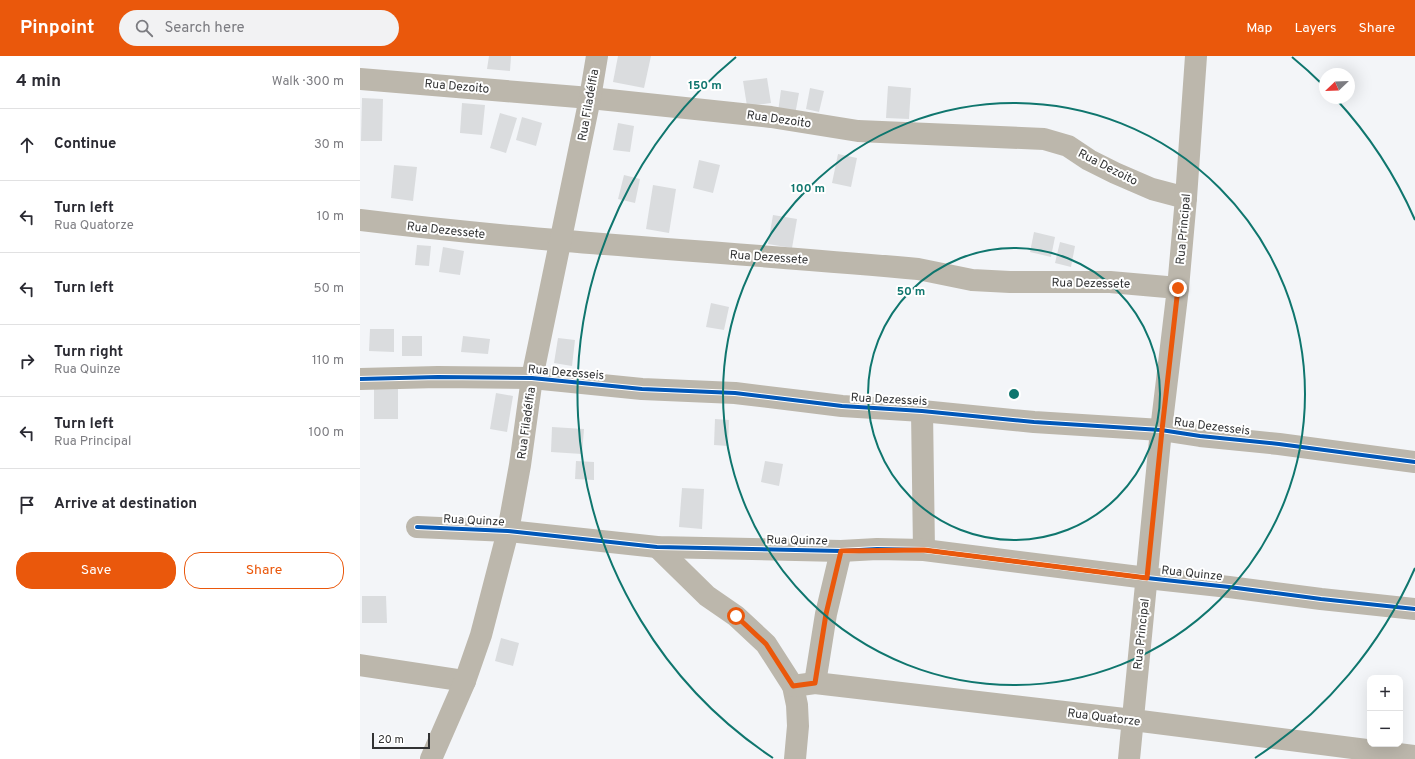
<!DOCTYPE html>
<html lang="en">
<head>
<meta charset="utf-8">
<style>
  body { margin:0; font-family:Overpass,sans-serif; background:#f2f2f3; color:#2b2b33 }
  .controls { position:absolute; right:12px; bottom:12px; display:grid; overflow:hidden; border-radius:8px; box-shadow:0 4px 16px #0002 }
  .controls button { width:36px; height:36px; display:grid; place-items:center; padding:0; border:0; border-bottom:1px solid #e1e1e2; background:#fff; color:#2b2b33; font:20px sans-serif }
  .compass { position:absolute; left:959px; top:12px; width:36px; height:36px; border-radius:50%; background:#fff; box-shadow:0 4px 16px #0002; rotate:247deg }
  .scale { position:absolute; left:12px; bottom:10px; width:58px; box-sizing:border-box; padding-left:4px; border:2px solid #313233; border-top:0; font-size:11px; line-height:14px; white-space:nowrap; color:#313233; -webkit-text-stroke:3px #fff; paint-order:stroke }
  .stop { position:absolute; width:12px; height:12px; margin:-9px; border:3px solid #ea580c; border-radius:50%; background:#fff }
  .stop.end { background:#ea580c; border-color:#fff; box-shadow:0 1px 4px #0008 }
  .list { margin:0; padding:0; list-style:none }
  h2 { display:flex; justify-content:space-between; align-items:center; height:52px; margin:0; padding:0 16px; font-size:17px }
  h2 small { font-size:13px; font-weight:400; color:#7c7c81 }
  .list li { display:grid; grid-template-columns:26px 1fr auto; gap:12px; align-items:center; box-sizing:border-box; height:72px; padding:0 16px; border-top:1px solid #e1e1e2 }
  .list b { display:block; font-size:15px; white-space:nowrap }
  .list p { margin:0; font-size:13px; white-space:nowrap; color:#7c7c81 }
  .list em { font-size:13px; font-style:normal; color:#7c7c81 }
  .actions { display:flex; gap:8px; padding:12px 16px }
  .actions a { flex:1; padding:9px 0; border:1px solid #ea580c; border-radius:16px; text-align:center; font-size:14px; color:#ea580c }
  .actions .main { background:#ea580c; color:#fff }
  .icon { flex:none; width:22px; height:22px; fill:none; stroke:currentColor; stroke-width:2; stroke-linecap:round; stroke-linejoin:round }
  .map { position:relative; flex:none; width:1055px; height:703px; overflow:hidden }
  header { display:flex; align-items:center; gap:24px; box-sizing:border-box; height:56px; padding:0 20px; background:#ea580c; color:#fff }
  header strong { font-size:19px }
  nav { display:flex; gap:22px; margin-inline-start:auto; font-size:14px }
  .search { width:280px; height:36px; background:#f2f2f3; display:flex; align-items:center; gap:10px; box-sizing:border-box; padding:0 14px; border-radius:22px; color:#7c7c81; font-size:15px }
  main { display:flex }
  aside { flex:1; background:#fff }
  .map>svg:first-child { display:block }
</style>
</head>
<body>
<header>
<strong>Pinpoint</strong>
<div class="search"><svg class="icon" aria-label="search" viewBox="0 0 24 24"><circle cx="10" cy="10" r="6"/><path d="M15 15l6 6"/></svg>Search here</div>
<nav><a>Map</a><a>Layers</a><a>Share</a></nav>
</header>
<main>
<aside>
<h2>4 min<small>Walk · 300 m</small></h2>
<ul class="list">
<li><svg class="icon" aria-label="ahead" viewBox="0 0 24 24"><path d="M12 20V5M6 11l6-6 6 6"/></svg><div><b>Continue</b></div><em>30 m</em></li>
<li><svg class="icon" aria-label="left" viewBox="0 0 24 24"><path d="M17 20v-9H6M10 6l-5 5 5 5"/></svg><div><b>Turn left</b><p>Rua Quatorze</p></div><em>10 m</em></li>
<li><svg class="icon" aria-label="left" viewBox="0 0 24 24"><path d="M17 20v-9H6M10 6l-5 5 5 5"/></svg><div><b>Turn left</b></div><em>50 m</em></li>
<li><svg class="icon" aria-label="right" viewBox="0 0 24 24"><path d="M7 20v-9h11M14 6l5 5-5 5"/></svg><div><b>Turn right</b><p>Rua Quinze</p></div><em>110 m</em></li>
<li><svg class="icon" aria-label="left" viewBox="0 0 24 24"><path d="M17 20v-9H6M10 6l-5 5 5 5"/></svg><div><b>Turn left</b><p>Rua Principal</p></div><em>100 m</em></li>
<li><svg class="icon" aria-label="arrive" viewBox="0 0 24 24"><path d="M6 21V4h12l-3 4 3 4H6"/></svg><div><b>Arrive at destination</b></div></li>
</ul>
<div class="actions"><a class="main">Save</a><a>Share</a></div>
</aside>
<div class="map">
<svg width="1055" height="703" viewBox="0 0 1055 703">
  <rect width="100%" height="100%" fill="#f3f5f8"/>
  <g fill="#dadcde">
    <polygon points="129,0 151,0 150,15 127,13"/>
    <polygon points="258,0 291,0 284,32 253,26"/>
    <polygon points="407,22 411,47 387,50 383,25"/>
    <polygon points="528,30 551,32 549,63 526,62"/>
    <polygon points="450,32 464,35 459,56 446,53"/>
    <polygon points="421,34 439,37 435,59 418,56"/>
    <polygon points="2,42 23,43 22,85 1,85"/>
    <polygon points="102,47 125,49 122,79 100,77"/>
    <polygon points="140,57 157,62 146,97 130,92"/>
    <polygon points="162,61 182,67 176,90 156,84"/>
    <polygon points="258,67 274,70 270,96 253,94"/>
    <polygon points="478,98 497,102 491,131 472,127"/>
    <polygon points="339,104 360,109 353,137 333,132"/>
    <polygon points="34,109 57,111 53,145 31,142"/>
    <polygon points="264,119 280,123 275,147 258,143"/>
    <polygon points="293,129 316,133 309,177 286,173"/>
    <polygon points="413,159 437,163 432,192 408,188"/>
    <polygon points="674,176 695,181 691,201 670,196"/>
    <polygon points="700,186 715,190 711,211 695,207"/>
    <polygon points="57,189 71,190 69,210 55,209"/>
    <polygon points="83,191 104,195 100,219 79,216"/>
    <polygon points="351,247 369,251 364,274 346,271"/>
    <polygon points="10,273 34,273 34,296 9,295"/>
    <rect x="42" y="280" width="20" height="20"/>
    <polygon points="103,280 130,283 128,298 101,296"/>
    <polygon points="198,282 215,284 212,310 194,307"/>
    <rect x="14" y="333" width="24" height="30"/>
    <polygon points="136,337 153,340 147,376 130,373"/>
    <polygon points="355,363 369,364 368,390 354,389"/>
    <polygon points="192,371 224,373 222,398 191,396"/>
    <polygon points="216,405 234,406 234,424 215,423"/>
    <polygon points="405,405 423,408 419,430 401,426"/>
    <polygon points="322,432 344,433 342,473 319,471"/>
    <polygon points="2,540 26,540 27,567 2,567"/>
    <polygon points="141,582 159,587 153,610 135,605"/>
  </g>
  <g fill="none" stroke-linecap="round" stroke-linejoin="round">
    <g stroke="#bcb7ac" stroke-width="22">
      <polyline points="0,23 230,42 411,61 498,75 684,83 708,90 729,104 755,117 792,133 826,142"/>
      <path d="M0,164C185,187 372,196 558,213L612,224L650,226H750L818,232"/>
      <polyline points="0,323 78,321 172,322 282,333 375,337 482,350 562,355 674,366 801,374 840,380 919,388 1055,406"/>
      <polyline points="562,355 564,494"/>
      <polyline points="57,471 148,475 297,491 481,495 517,493 564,494 787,522 869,531 961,543 1055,553"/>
      <polyline points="297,491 347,540 376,560 406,588 433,630 437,649 438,670 435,703"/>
      <polyline points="0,609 105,625"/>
      <polyline points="455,627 466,558 481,495"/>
      <polyline points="433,630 455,627 773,664 1055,700"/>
      <polyline points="71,703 105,625 121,579 148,475 160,409 172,322 230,42 237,0"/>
      <polyline points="769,703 801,374 818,232 826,142 836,0"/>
    </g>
    <g stroke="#fff" stroke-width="6">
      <g id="cycleway">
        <polyline points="0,323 78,321 172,322 282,333 375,337 482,350 562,355 674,366 801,374 840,380 919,388 1055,406"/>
        <polyline points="57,471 148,475 297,491 481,495 517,493 564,494 787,522 869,531 961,543 1055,553"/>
      </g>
    </g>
    <use href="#cycleway" stroke="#0057b8" stroke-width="4"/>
  </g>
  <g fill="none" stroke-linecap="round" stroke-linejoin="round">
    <polyline stroke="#ea580c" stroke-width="5" points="376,560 406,588 433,630 455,627 466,558 481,495 564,494 787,522 802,374 818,232"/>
  </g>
  <g fill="none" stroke="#0f766e" stroke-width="2">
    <circle cx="654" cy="338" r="146"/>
    <circle cx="654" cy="338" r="291"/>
    <path d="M1055 512A437 437 0 0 1 895 702M413 702A437 437 0 0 1 376 1M932 1A437 437 0 0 1 963 29M976 43A437 437 0 0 1 1055 164"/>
  </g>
  <g text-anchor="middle" stroke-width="4" stroke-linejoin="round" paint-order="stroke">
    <g font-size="12" fill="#313233" stroke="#fff">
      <text transform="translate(97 30) rotate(5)" y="4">Rua Dezoito</text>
      <text transform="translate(228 49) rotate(-80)" y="4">Rua Filadélfia</text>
      <text transform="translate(419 63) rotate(8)" y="4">Rua Dezoito</text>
      <text transform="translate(748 111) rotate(27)" y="4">Rua Dezoito</text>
      <text transform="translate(823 173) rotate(-85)" y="4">Rua Principal</text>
      <text transform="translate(86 174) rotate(6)" y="4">Rua Dezessete</text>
      <text transform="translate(409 201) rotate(4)" y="4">Rua Dezessete</text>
      <text transform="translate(731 227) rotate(1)" y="4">Rua Dezessete</text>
      <text transform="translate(206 316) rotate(5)" y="4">Rua Dezesseis</text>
      <text transform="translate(529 343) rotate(3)" y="4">Rua Dezesseis</text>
      <text transform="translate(166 367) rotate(-82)" y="4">Rua Filadélfia</text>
      <text transform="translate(852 370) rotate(7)" y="4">Rua Dezesseis</text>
      <text transform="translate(114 464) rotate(3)" y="4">Rua Quinze</text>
      <text transform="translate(437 484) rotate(1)" y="4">Rua Quinze</text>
      <text transform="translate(832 517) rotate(6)" y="4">Rua Quinze</text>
      <text transform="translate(781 578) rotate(-84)" y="4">Rua Principal</text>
      <text transform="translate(744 661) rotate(7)" y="4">Rua Quatorze</text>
    </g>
  </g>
  <circle cx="654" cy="338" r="6" fill="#0f766e" stroke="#fff" stroke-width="2"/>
  <g font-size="12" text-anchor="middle" font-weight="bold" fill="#0f766e" stroke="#fff" stroke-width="4" stroke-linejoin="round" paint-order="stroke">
    <text x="345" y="33">150 m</text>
    <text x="448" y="136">100 m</text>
    <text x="551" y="239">50 m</text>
  </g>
</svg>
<div class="controls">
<button>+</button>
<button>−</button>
</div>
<svg class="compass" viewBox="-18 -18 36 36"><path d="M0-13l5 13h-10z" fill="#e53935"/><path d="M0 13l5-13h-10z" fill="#7c7c81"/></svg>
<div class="scale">20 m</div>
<div class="stop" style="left:376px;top:560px"></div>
<div class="stop end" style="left:818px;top:232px"></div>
</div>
</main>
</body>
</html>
